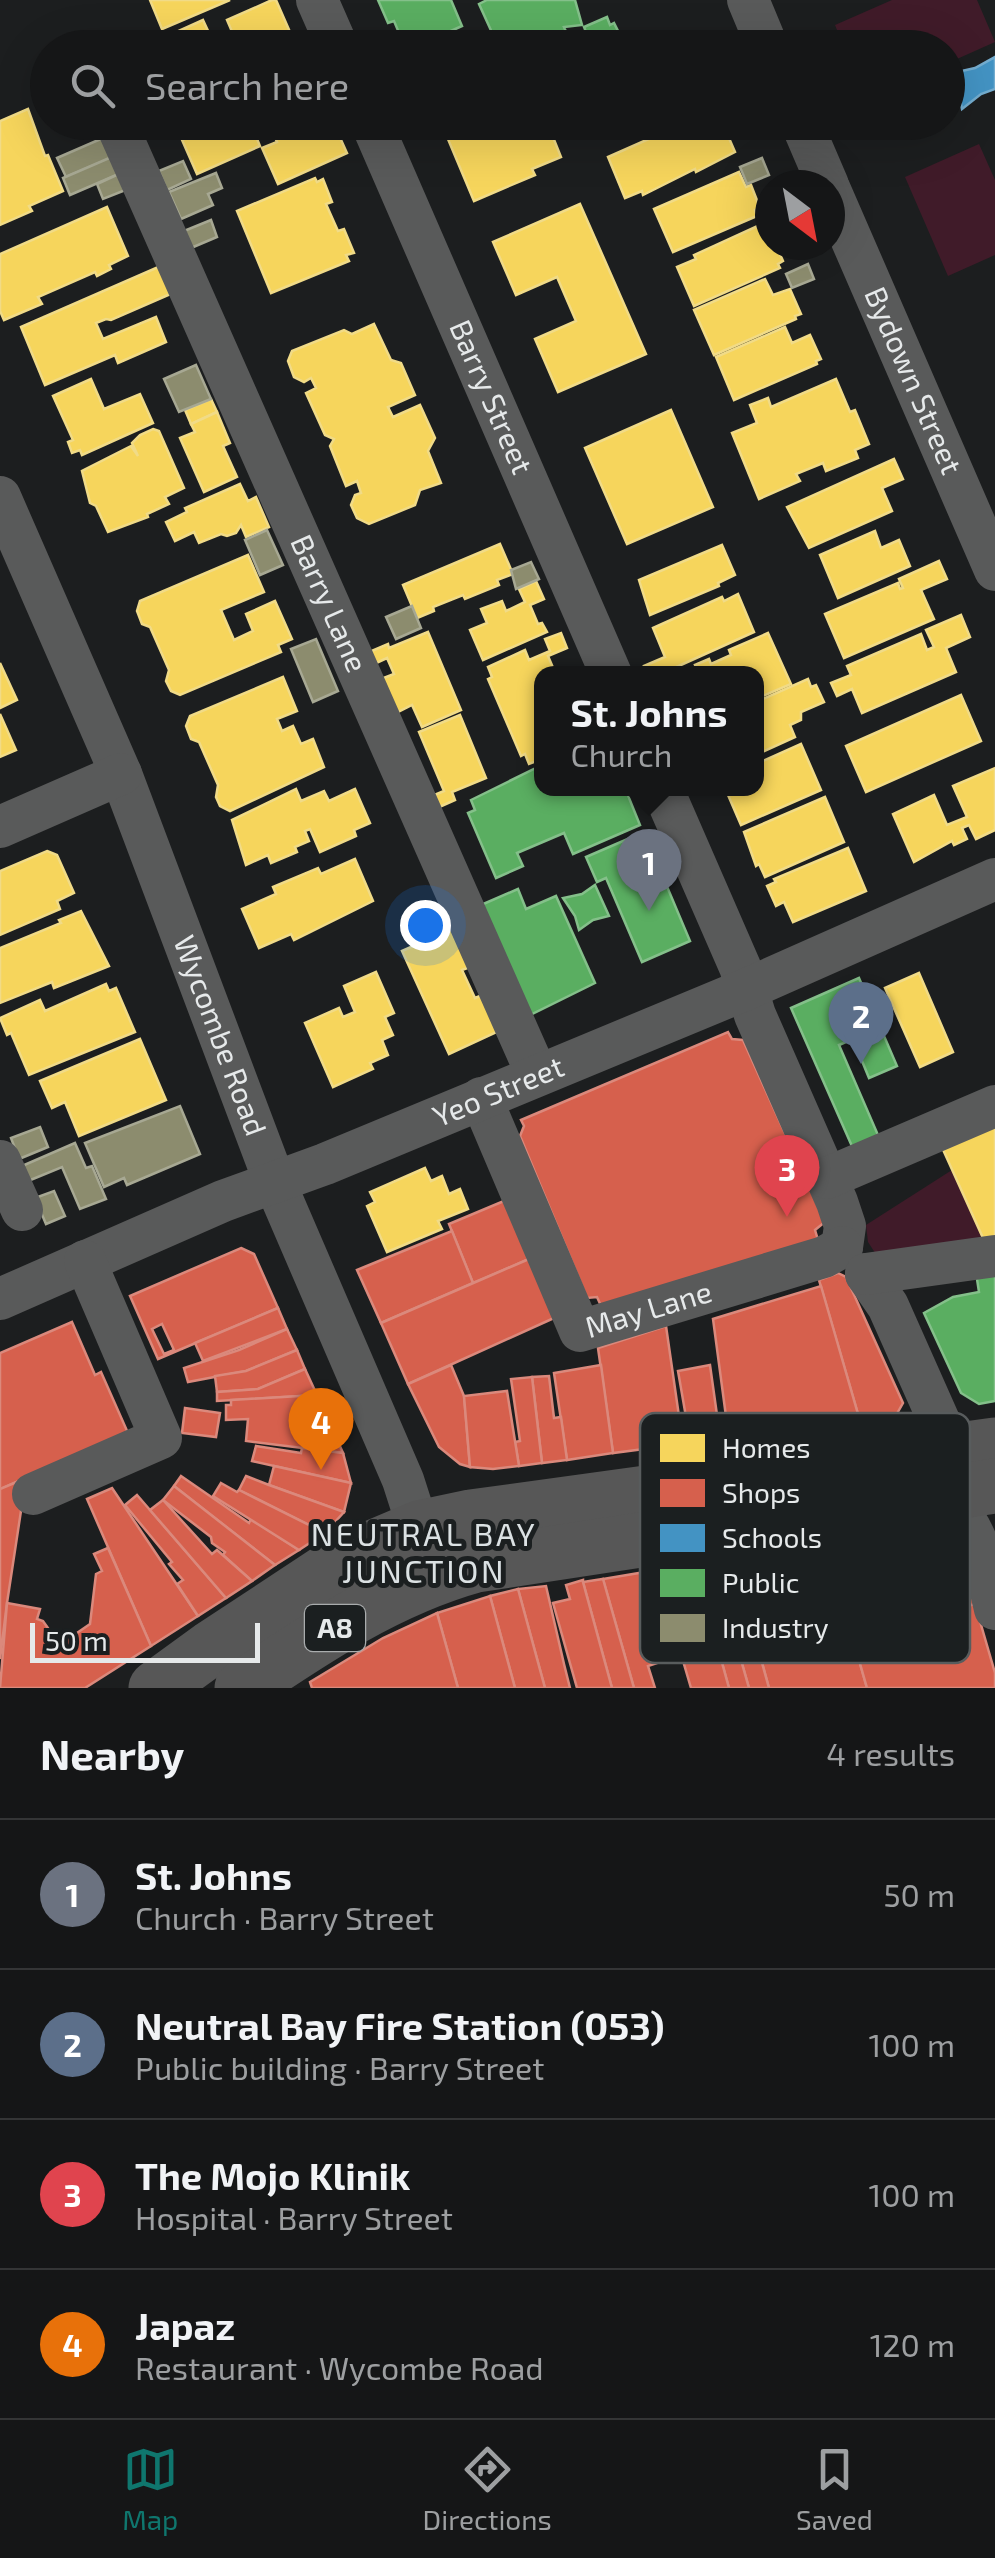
<!DOCTYPE html>
<html lang="en">
<head>
<meta charset="utf-8">
<style>
  body { margin:0; font-family:"Exo 2",sans-serif; background:#222324; color:#f1f3f6 }
  .compass { position:absolute; left:755px; top:170px; width:90px; height:90px; border-radius:50%; background:#151617; box-shadow:0 10px 40px #0002; rotate:148deg }
  .scale { position:absolute; left:30px; bottom:25px; width:230px; box-sizing:border-box; padding-left:10px; border:5px solid #e6e9ea; border-top:0; font-size:28px; line-height:35px; white-space:nowrap; color:#e6e9ea; -webkit-text-stroke:8px #1b1f20; paint-order:stroke }
  .you { position:absolute; left:425px; top:925px; width:35px; height:35px; margin:-25px; border:8px solid #fff; border-radius:50%; background:#1a73e8; box-shadow:0 0 0 15px #1a73e833 }
  .badge { display:grid; place-items:center; width:65px; height:65px; border-radius:50%; background:#0f766e; color:#fff; font-size:32px; font-weight:700 }
  .pin { position:absolute; translate:-50% -82px; filter:drop-shadow(0 2px 5px #0008) }
  .pin::after { content:''; position:absolute; top:52px; width:35px; height:30px; background:inherit; clip-path:polygon(0 0,100% 0,50% 100%) }
  .popup { position:absolute; left:534px; top:666px; width:230px; height:130px; box-sizing:border-box; display:grid; place-content:center; border-radius:20px; background:#151617; filter:drop-shadow(0 2px 8px #0005); font-size:32px; white-space:nowrap; color:#9d9fa1 }
  .popup b { font-size:38px; color:#f1f3f6 }
  .popup::after { content:''; position:absolute; left:50%; top:100%; margin-left:-20px; border:20px solid transparent; border-top-color:#151617 }
  .list { margin:0; padding:0; list-style:none }
  h2 { display:flex; justify-content:space-between; align-items:center; height:130px; margin:0; padding:0 40px; font-size:42px }
  h2 small { font-size:32px; font-weight:400; color:#9d9fa1 }
  .list li { display:grid; grid-template-columns:65px 1fr auto; gap:30px; align-items:center; box-sizing:border-box; height:150px; padding:0 40px; border-top:2px solid #343536 }
  .list b { display:block; font-size:38px; white-space:nowrap }
  .list p { margin:0; font-size:32px; white-space:nowrap; color:#9d9fa1 }
  .list em { font-size:32px; font-style:normal; color:#9d9fa1 }
  .icon { flex:none; width:55px; height:55px; fill:none; stroke:currentColor; stroke-width:2; stroke-linecap:round; stroke-linejoin:round }
  .map { position:relative; flex:none; width:995px; height:1688px; overflow:hidden }
  .search { position:absolute; background:#151617; box-shadow:0 10px 40px #0002; left:30px; right:30px; top:30px; height:110px; display:flex; align-items:center; gap:25px; box-sizing:border-box; padding:0 35px; border-radius:55px; color:#9d9fa1; font-size:38px }
  .sheet { height:730px; background:#151617 }
  nav { display:flex; justify-content:space-around; align-items:center; box-sizing:border-box; height:140px; border-top:2px solid #343536; background:#151617; font-size:28px; color:#9d9fa1 }
  nav a { display:grid; justify-items:center; gap:5px }
  nav .on { color:#0f766e }
  .map>svg:first-child { display:block }
</style>
</head>
<body>
<div class="map">
<svg width="995" height="1688" viewBox="0 0 995 1688">
  <rect width="100%" height="100%" fill="#1c1e1f"/>
  <g fill="#401b29">
    <polygon points="892,0 977,0 995,42 948,63 948,48 844,47 835,25"/>
    <polygon points="979,144 995,180 995,255 948,276 905,177"/>
    <polygon points="952,1170 988,1249 881,1262 868,1242 866,1225"/>
  </g>
  <g fill="#f6d55c" stroke="#f1db87" stroke-width="2.5">
    <polygon points="150,0 230,0 162,29"/>
    <polygon points="272,0 276,0 297,48 236,48 236,41 227,20"/>
    <polygon points="203,20 210,35 200,39 204,48 141,48"/>
    <polygon points="683,33 689,48 649,48"/>
    <polygon points="28,109 45,156 48,155 63,191 29,206 32,211 0,225 0,121"/>
    <polygon points="222,122 250,122 260,146 197,174 182,140"/>
    <polygon points="269,122 333,122 347,153 278,184 262,148 277,142"/>
    <polygon points="467,122 547,122 561,157 532,169 535,175 474,201 445,132"/>
    <polygon points="687,122 722,122 735,152 696,172 695,169 643,195 642,191 625,198 608,157"/>
    <polygon points="739,172 746,187 751,185 760,208 755,210 757,216 673,252 654,209"/>
    <polygon points="315,178 317,182 323,179 332,202 326,204 338,231 344,229 354,253 346,255 349,261 271,293 237,211"/>
    <polygon points="580,204 646,354 558,392 535,339 576,321 557,277 516,295 493,242"/>
    <polygon points="107,207 128,256 109,265 111,269 97,276 95,272 38,297 42,304 4,320 0,311 0,254"/>
    <polygon points="762,224 770,245 776,245 783,261 778,264 780,268 694,306 677,267 696,259 694,255"/>
    <polygon points="163,265 175,292 111,320 106,319 96,323 103,339 156,317 166,342 118,363 115,355 45,385 21,327"/>
    <polygon points="765,279 773,295 790,289 801,314 795,316 796,319 714,355 694,310"/>
    <polygon points="374,324 391,360 401,363 415,395 388,407 393,417 420,405 435,438 428,451 441,483 420,490 415,505 369,524 357,518 351,505 355,495 361,493 357,481 346,486 330,446 334,439 325,435 306,393 316,388 311,378 304,382 294,377 288,361 292,351 344,330 352,334"/>
    <polygon points="785,327 792,343 810,335 821,359 816,361 817,364 734,400 716,357"/>
    <polygon points="91,379 104,409 140,394 153,423 82,455 80,450 72,453 68,442 73,440 53,396"/>
    <polygon points="836,379 850,412 855,410 869,444 855,450 858,458 826,471 823,463 796,474 800,481 759,499 732,433 757,423 750,405 768,398 771,407"/>
    <polygon points="211,399 217,412 191,424 185,410"/>
    <polygon points="671,410 713,507 627,544 585,448"/>
    <polygon points="217,412 230,443 223,446 237,477 204,492 180,438 195,432 191,424"/>
    <polygon points="153,429 159,431 184,488 165,497 169,504 147,514 148,517 108,532 96,506 90,503 82,471 131,446 138,456 132,443 140,435"/>
    <polygon points="894,459 903,479 882,488 892,511 809,548 787,507"/>
    <polygon points="240,484 248,501 256,497 269,527 246,537 241,525 236,533 227,536 221,534 199,543 194,532 175,541 166,522 187,512 185,508"/>
    <polygon points="875,531 881,548 899,540 910,566 838,598 820,555"/>
    <polygon points="500,544 513,574 497,580 499,585 465,599 463,595 433,607 434,611 417,618 403,585"/>
    <polygon points="722,545 735,575 718,583 719,586 650,615 639,580"/>
    <polygon points="248,555 264,592 221,610 234,640 253,631 246,614 275,601 292,639 278,645 281,652 180,695 171,691 166,681 169,670 150,627 142,624 137,611 140,601"/>
    <polygon points="939,561 947,579 921,590 934,619 844,658 825,614 898,583 900,589 903,588 899,579"/>
    <polygon points="536,581 544,599 530,605 538,624 542,623 547,632 483,660 470,630 487,623 481,609 502,601 506,611 525,602 519,589"/>
    <polygon points="738,594 754,632 672,669 674,674 648,674 644,666 665,657 653,628 722,597 724,601"/>
    <polygon points="961,615 970,637 946,648 956,672 862,713 852,689 837,696 831,683 851,675 847,666 921,634 927,650 934,647 926,630"/>
    <polygon points="428,632 461,710 422,727 412,705 396,713 381,679 394,674 387,658 372,665 367,653 388,644 389,648"/>
    <polygon points="561,633 567,648 548,656 554,670 542,674 542,759 529,764 525,754 521,756 488,679 492,677 488,667 525,650 529,660 550,651 545,639"/>
    <polygon points="768,633 791,684 758,698 756,674 688,674 697,669 695,665 709,659 711,664 731,655 729,650"/>
    <polygon points="0,663 17,700 0,708"/>
    <polygon points="283,677 297,711 277,719 282,731 293,726 301,744 313,739 324,767 230,811 220,806 216,797 218,785 199,742 191,739 186,726 190,716"/>
    <polygon points="808,679 811,687 816,685 824,702 801,712 801,720 790,725 795,737 756,755 756,702"/>
    <polygon points="961,695 981,741 866,792 846,746"/>
    <polygon points="0,714 16,750 0,757"/>
    <polygon points="460,715 486,778 452,792 455,800 437,808 432,796 444,791 419,732"/>
    <polygon points="801,744 821,790 741,825 725,788 756,788 756,764"/>
    <polygon points="995,768 995,830 976,839 969,825 962,828 967,839 954,845 952,841 914,862 893,814 934,795 947,825 967,817 953,786"/>
    <polygon points="296,789 301,801 324,791 329,801 355,789 370,823 354,830 356,836 320,852 310,829 305,831 309,841 295,847 297,852 271,863 268,855 246,865 232,820"/>
    <polygon points="825,797 844,842 765,877 759,864 756,866 744,832"/>
    <polygon points="848,848 866,891 793,922 784,902 776,906 767,886 776,882 774,879"/>
    <polygon points="47,851 57,855 74,893 57,901 60,909 0,935 0,871"/>
    <polygon points="355,859 373,901 294,940 291,934 259,948 242,909 276,894 273,887 318,868 321,874"/>
    <polygon points="81,911 109,966 54,988 52,982 0,1003 0,948 61,923 59,920"/>
    <polygon points="452,929 470,967 462,970 475,998 482,995 499,1031 449,1054 402,951"/>
    <polygon points="376,972 394,1013 385,1017 393,1035 382,1040 388,1055 370,1063 373,1069 333,1087 305,1023 339,1008 343,1017 355,1012 344,986"/>
    <polygon points="919,973 953,1052 920,1067 885,988"/>
    <polygon points="106,984 109,991 116,988 135,1032 29,1075 11,1033 7,1035 0,1018 40,1000 45,1011"/>
    <polygon points="140,1039 166,1100 79,1136 65,1102 52,1108 40,1081"/>
    <polygon points="995,1119 995,1246 988,1249 940,1143"/>
    <polygon points="425,1168 431,1181 442,1176 449,1194 460,1189 468,1209 438,1221 442,1229 387,1252 367,1206 375,1202 370,1192"/>
  </g>
  <g fill="#d6604d" stroke="#db897c" stroke-width="2.5" fill-rule="evenodd">
    <polygon points="728,1032 732,1039 743,1040 825,1222 815,1230 818,1240 602,1308 597,1297 587,1298 520,1136 524,1126 521,1120"/>
    <polygon points="504,1201 529,1259 473,1283 449,1224"/>
    <polygon points="452,1231 473,1283 381,1323 357,1270"/>
    <path d="M241,1248L254,1254L278,1308L158,1359L130,1296ZM162,1324L174,1350L164,1354L152,1329Z"/>
    <polygon points="529,1259 554,1318 408,1384 381,1323"/>
    <polygon points="838,1273 846,1277 903,1403 895,1417 860,1421 819,1280"/>
    <polygon points="821,1286 860,1421 729,1439 713,1319"/>
    <polygon points="278,1308 287,1329 203,1361 195,1343"/>
    <polygon points="72,1322 95,1375 101,1372 128,1433 0,1489 0,1353"/>
    <polygon points="666,1326 683,1444 613,1453 598,1348"/>
    <polygon points="287,1329 297,1350 246,1371 188,1382 184,1368 239,1350"/>
    <polygon points="297,1350 305,1369 258,1389 217,1392 215,1376 246,1371"/>
    <polygon points="451,1365 464,1396 470,1467 460,1464 439,1447 408,1384"/>
    <polygon points="601,1365 613,1453 567,1460 554,1373"/>
    <polygon points="710,1365 717,1415 726,1414 729,1439 683,1444 679,1419 686,1417 678,1371"/>
    <polygon points="305,1369 317,1395 217,1401 217,1392 258,1389"/>
    <polygon points="549,1376 554,1418 561,1417 567,1460 542,1463 532,1377"/>
    <polygon points="532,1377 542,1463 519,1466 515,1442 520,1441 511,1379"/>
    <polygon points="507,1391 519,1466 493,1469 470,1467 464,1396"/>
    <polygon points="317,1395 343,1453 246,1441 248,1419 226,1420 226,1405 231,1405 231,1400"/>
    <polygon points="185,1408 220,1413 216,1437 182,1433"/>
    <polygon points="256,1446 301,1453 302,1448 343,1453 351,1483 252,1461"/>
    <polygon points="274,1466 351,1483 344,1512 269,1485"/>
    <polygon points="181,1476 249,1523 251,1519 299,1550 275,1565 174,1486"/>
    <polygon points="246,1476 269,1485 344,1512 325,1533 239,1490"/>
    <polygon points="26,1478 7,1603 0,1659 0,1489"/>
    <polygon points="221,1483 237,1492 239,1490 325,1533 299,1550 213,1496"/>
    <polygon points="174,1486 275,1565 252,1581 223,1555 225,1552 212,1543 211,1537 163,1500"/>
    <polygon points="112,1488 198,1616 151,1646 87,1499"/>
    <polygon points="137,1495 150,1510 226,1598 198,1616 177,1584 183,1580 169,1564 172,1562 125,1505"/>
    <polygon points="163,1500 212,1554 217,1550 252,1581 226,1598 150,1510"/>
    <polygon points="953,1528 961,1558 839,1591 826,1545"/>
    <polygon points="826,1545 867,1688 769,1688 733,1558"/>
    <polygon points="108,1548 151,1646 85,1688 0,1688 7,1603 40,1609 37,1619 43,1621 50,1631 74,1635 90,1624 96,1574 102,1571 94,1554"/>
    <polygon points="733,1558 769,1688 749,1688 713,1562"/>
    <polygon points="961,1558 975,1604 853,1639 839,1591"/>
    <polygon points="713,1562 749,1688 729,1688 695,1565"/>
    <polygon points="695,1565 729,1688 691,1688 657,1572"/>
    <polygon points="657,1570 681,1655 648,1666 655,1688 634,1688 603,1579"/>
    <polygon points="603,1579 634,1688 612,1688 583,1582"/>
    <polygon points="583,1580 583,1582 612,1688 577,1688 553,1603 570,1599 566,1585"/>
    <polygon points="546,1586 564,1664 570,1688 545,1688 518,1589"/>
    <polygon points="518,1589 545,1688 515,1688 490,1596"/>
    <polygon points="490,1596 515,1688 458,1688 437,1613"/>
    <polygon points="975,1604 995,1673 995,1688 867,1688 853,1639"/>
    <polygon points="437,1613 458,1688 312,1688 310,1682 383,1638"/>
  </g>
  <polygon fill="#4393c3" stroke="#74adcf" stroke-width="2.5" points="995,57 995,89 981,94 962,109 959,94 948,74 975,68"/>
  <g fill="#5aae61" stroke="#84c08a" stroke-width="2.5">
    <polygon points="378,0 451,0 462,26 415,47 411,37 402,40 394,21 388,23"/>
    <polygon points="487,0 575,0 582,25 564,27 573,48 499,48 479,4"/>
    <polygon points="607,17 610,25 614,23 618,31 595,41 592,35 588,37 584,27"/>
    <polygon points="542,765 542,788 625,788 640,825 573,854 564,833 517,853 523,866 496,878 468,813 475,810 471,800"/>
    <polygon points="644,832 690,941 642,962 606,878 597,882 586,857"/>
    <polygon points="595,885 609,916 593,920 579,930 575,916 563,898 582,894"/>
    <polygon points="518,889 526,909 556,896 595,983 530,1015 481,905"/>
    <polygon points="859,978 897,1066 869,1078 853,1039 839,1045 881,1142 855,1153 791,1008"/>
    <polygon points="995,1265 995,1401 979,1404 961,1393 924,1313 953,1297 979,1292 975,1266"/>
  </g>
  <g fill="#8c8c6e" stroke="#a7a893" stroke-width="2.5">
    <polygon points="103,138 111,158 66,177 57,158"/>
    <polygon points="114,156 121,173 70,195 63,178"/>
    <polygon points="762,158 769,175 747,184 740,167"/>
    <polygon points="183,161 191,179 167,190 159,171"/>
    <polygon points="121,173 128,189 103,199 97,184"/>
    <polygon points="216,173 222,188 208,194 213,205 181,219 169,192"/>
    <polygon points="211,220 217,237 191,248 184,231"/>
    <polygon points="808,264 814,279 792,288 786,274"/>
    <polygon points="196,365 211,399 179,412 164,379"/>
    <polygon points="267,530 283,565 260,575 245,540"/>
    <polygon points="531,562 539,579 516,589 511,570"/>
    <polygon points="412,606 421,628 396,639 386,617"/>
    <polygon points="316,639 338,691 313,702 291,649"/>
    <polygon points="180,1106 200,1154 127,1185 124,1178 104,1187 85,1143"/>
    <polygon points="40,1127 48,1147 19,1159 11,1138"/>
    <polygon points="75,1143 86,1168 92,1166 106,1199 80,1209 62,1167 28,1181 22,1166"/>
    <polygon points="54,1191 65,1216 46,1224 35,1198"/>
  </g>
  <g fill="none" stroke-linecap="round" stroke-linejoin="round">
    <g stroke="#595a5a" stroke-width="42">
      <polyline points="317,0 338,48"/>
      <polyline points="748,0 768,48"/>
      <path id="s1" d="M371,122L611,674"/>
      <polyline points="801,122 828,185"/>
      <path id="s2" d="M119,130L537,1075"/>
      <path id="s3" d="M830,190L995,570"/>
      <path id="s4" d="M0,497L121,774L275,1183L403,1480L428,1558"/>
      <polyline points="662,788 740,967 755,1015 837,1202 845,1226 842,1247"/>
      <polyline points="0,827 121,774"/>
      <path id="s5" d="M481,1098L580,1331L824,1257L842,1247"/>
      <polyline points="0,1161 22,1210"/>
      <polyline points="827,1178 995,1106"/>
      <polyline points="866,1274 888,1306 952,1450"/>
      <polyline points="866,1274 995,1256"/>
      <path id="s6" d="M0,1299L223,1201L325,1164L747,989L995,879"/>
      <polyline points="33,1494 161,1438 85,1261"/>
      <path d="M938,1495C978,1517 985,1568 995,1609"/>
    </g>
    <g stroke="#575757" stroke-width="55">
      <polyline points="156,1688 211,1648 346,1559 419,1528 471,1517 995,1445"/>
      <path d="M242,1688C316,1638 389,1589 476,1565L995,1486"/>
    </g>
  </g>
  <g text-anchor="middle" stroke-width="10" stroke-linejoin="round" paint-order="stroke">
    <rect fill="#1b1f20" stroke="#a9acad" stroke-width="2.5" x="305" y="1605" width="60" height="46" rx="8"/>
    <g font-size="28" font-weight="bold" fill="#e6e9ea">
      <text x="335" y="1638">A8</text>
    </g>
    <g font-size="30" fill="#e6e9ea" stroke="#1b1f20">
      <text dy="10" stroke="none"><textPath href="#s3" startOffset="208">Bydown Street</textPath></text>
      <text dy="10" stroke="none"><textPath href="#s1" startOffset="300">Barry Street</textPath></text>
      <text dy="10" stroke="none"><textPath href="#s2" startOffset="518">Barry Lane</textPath></text>
      <text dy="10" stroke="none"><textPath href="#s4" startOffset="582">Wycombe Road</textPath></text>
      <text dy="10" stroke="none"><textPath href="#s6" startOffset="540">Yeo Street</textPath></text>
      <text dy="10" stroke="none"><textPath href="#s5" startOffset="325">May Lane</textPath></text>
    </g>
    <g font-size="32" letter-spacing="2.5" fill="#dbe1e3" stroke="#1b1f20">
      <text x="424" y="1546">NEUTRAL BAY<tspan x="424" dy="37">JUNCTION</tspan></text>
    </g>
  </g>
  <rect x="640" y="1413" width="330" height="250" rx="15" fill="#1b1f20" stroke="#585c5d" stroke-width="2.5"/>
  <rect x="660" y="1434" width="45" height="28" fill="#f6d55c"/>
  <rect x="660" y="1479" width="45" height="28" fill="#d6604d"/>
  <rect x="660" y="1524" width="45" height="28" fill="#4393c3"/>
  <rect x="660" y="1569" width="45" height="28" fill="#5aae61"/>
  <rect x="660" y="1614" width="45" height="28" fill="#8c8c6e"/>
  <g font-size="28" fill="#e6e9ea">
    <text x="722" y="1458">Homes</text>
    <text x="722" y="1503">Shops</text>
    <text x="722" y="1548">Schools</text>
    <text x="722" y="1593">Public</text>
    <text x="722" y="1638">Industry</text>
  </g>
</svg>
<svg class="compass" viewBox="-18 -18 36 36"><path d="M0-13l5 13h-10z" fill="#e53935"/><path d="M0 13l5-13h-10z" fill="#9d9fa1"/></svg>
<div class="scale">50 m</div>
<div class="you"></div>
<div class="pin badge" style="left:649px;top:911px;background:#6b7280">1</div>
<div class="popup"><b>St. Johns</b>Church</div>
<div class="pin badge" style="left:861px;top:1064px;background:#5c6f8a">2</div>
<div class="pin badge" style="left:787px;top:1217px;background:#e0444e">3</div>
<div class="pin badge" style="left:321px;top:1470px;background:#e8710a">4</div>
<div class="search"><svg class="icon" aria-label="search" viewBox="0 0 24 24"><circle cx="10" cy="10" r="6"/><path d="M15 15l6 6"/></svg>Search here</div>
</div>
<section class="sheet">
<h2>Nearby<small>4 results</small></h2>
<ul class="list">
<li><span class="badge" style="background:#6b7280">1</span><div><b>St. Johns</b><p>Church · Barry Street</p></div><em>50 m</em></li>
<li><span class="badge" style="background:#5c6f8a">2</span><div><b>Neutral Bay Fire Station (053)</b><p>Public building · Barry Street</p></div><em>100 m</em></li>
<li><span class="badge" style="background:#e0444e">3</span><div><b>The Mojo Klinik</b><p>Hospital · Barry Street</p></div><em>100 m</em></li>
<li><span class="badge" style="background:#e8710a">4</span><div><b>Japaz</b><p>Restaurant · Wycombe Road</p></div><em>120 m</em></li>
</ul>
</section>
<nav>
<a class="on"><svg class="icon" aria-label="map" viewBox="0 0 24 24"><path d="M3 6l6-2 6 2 6-2v14l-6 2-6-2-6 2zM9 4v14M15 6v14"/></svg>Map</a>
<a><svg class="icon" aria-label="directions" viewBox="0 0 24 24"><path d="M12 3l9 9-9 9-9-9zM9 14v-3h6M13 9l2 2-2 2"/></svg>Directions</a>
<a><svg class="icon" aria-label="saved" viewBox="0 0 24 24"><path d="M7 4h10v16l-5-4-5 4z"/></svg>Saved</a>
</nav>
</body>
</html>
